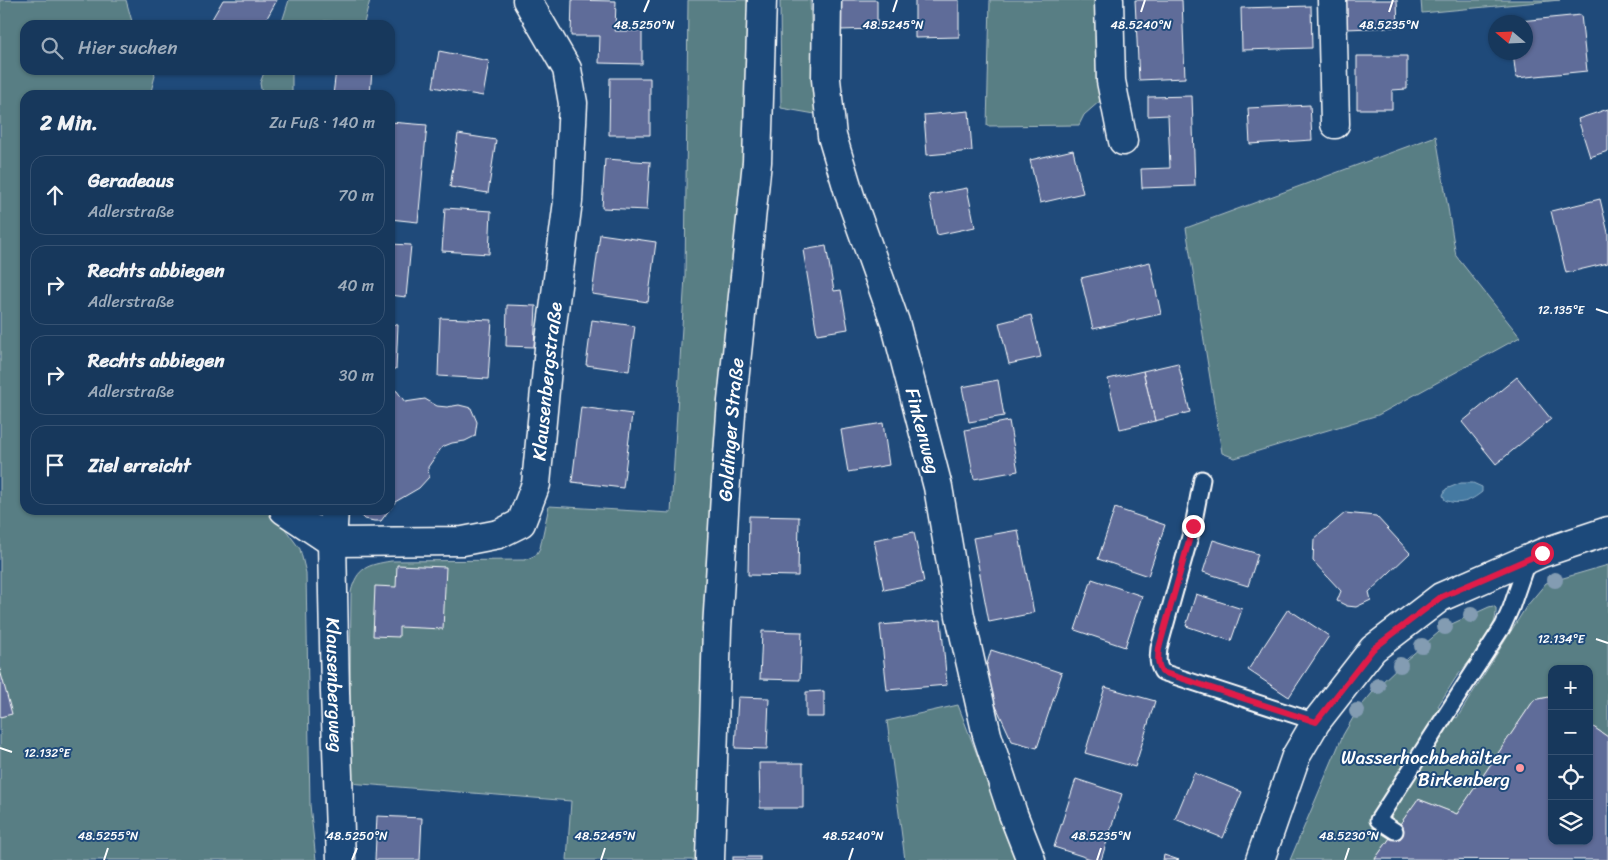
<!DOCTYPE html>
<html lang="de">
<head>
<meta charset="utf-8">
<style>
  body { margin:0; font-family:Sriracha,sans-serif; background:#244365; color:#f1f3f6 }
  .controls { position:absolute; right:15px; bottom:15px; display:grid; overflow:hidden; border-radius:10px; box-shadow:0 1px 4px #0004 }
  .controls button { width:45px; height:45px; display:grid; place-items:center; padding:0; border:0; border-bottom:1px solid #365272; background:#17385c; color:#f1f3f6; font:25px sans-serif }
  .compass { position:absolute; left:1488px; top:15px; width:45px; height:45px; border-radius:50%; background:#17385c; box-shadow:0 1px 4px #0004; rotate:289deg }
  .stop { position:absolute; width:15px; height:15px; margin:-11px; border:4px solid #e11d48; border-radius:50%; background:#fff }
  .stop.end { background:#e11d48; border-color:#fff; box-shadow:0 1px 5px #0008 }
  .list { margin:0; padding:0; list-style:none }
  h2 { display:flex; justify-content:space-between; align-items:center; height:65px; margin:0; padding:0 20px; font-size:21px }
  h2 small { font-size:16px; font-weight:400; color:#9eacbb }
  .list li { display:grid; grid-template-columns:32px 1fr auto; gap:15px; align-items:center; box-sizing:border-box; height:80px; margin:0 10px 10px; padding:0 10px; border:1px solid #365272; border-radius:15px }
  .list b { display:block; font-size:19px; white-space:nowrap }
  .list p { margin:0; font-size:16px; white-space:nowrap; color:#9eacbb }
  .list em { font-size:16px; font-style:normal; color:#9eacbb }
  .icon { flex:none; width:28px; height:28px; fill:none; stroke:currentColor; stroke-width:2; stroke-linecap:round; stroke-linejoin:round }
  .map { position:relative; flex:none; width:1608px; height:860px; overflow:hidden }
  .search { position:absolute; background:#17385c; box-shadow:0 1px 4px #0004; left:20px; top:20px; width:375px; height:55px; display:flex; align-items:center; gap:12px; box-sizing:border-box; padding:0 18px; border-radius:15px; color:#9eacbb; font-size:19px }
  .panel { position:absolute; background:#17385c; box-shadow:0 1px 4px #0004; left:20px; top:90px; width:375px; height:425px; border-radius:15px }
  .map>svg:first-child { display:block }
</style>
</head>
<body>
<div class="map">
<svg width="1608" height="860" viewBox="0 0 1608 860">
  <rect width="100%" height="100%" fill="#1f4a7a"/>
  <filter id="ink" filterUnits="userSpaceOnUse"><feTurbulence type="fractalNoise" baseFrequency=".02" numOctaves="2"/><feDisplacementMap in="SourceGraphic" scale="10" xChannelSelector="R" yChannelSelector="G"/><feConvolveMatrix kernelMatrix="1 2 1 2 8 2 1 2 1" color-interpolation-filters="sRGB"/></filter>
  <g filter="url(#ink)">
    <g fill="#587e84" stroke="#acbec2">
      <polygon points="0,0 126,0 133,25 25,25 25,70 154,70 155,76 150,95 25,95 25,510 271,510 300,549 306,573 310,805 316,860 0,860"/>
      <polygon points="289,0 370,0 364,23 324,21 323,25 281,25"/>
      <path d="M688,0H749L745,138L722,396L701,860H567L571,801L349,783L351,592C357,567 368,565 391,561L525,560L536,555L540,548L549,506L671,513L685,276Z"/>
      <polygon points="780,0 810,0 815,114 781,108"/>
      <polygon points="990,0 1098,0 1100,101 1084,115 1079,125 987,126"/>
      <polygon points="1421,0 1560,0 1422,13"/>
      <polygon points="265,70 292,70 292,95 262,95 260,83"/>
      <polygon points="1436,136 1456,256 1520,337 1378,415 1235,458 1222,453 1186,228"/>
      <path d="M1608,565V737L1589,724V669H1552V699L1549,697L1534,700L1457,814L1418,799L1375,859L1376,860H1290L1343,735L1357,711L1378,686L1400,665L1445,627L1489,607L1493,606L1496,608C1498,633 1469,660 1455,679C1449,688 1444,697 1438,706L1457,718L1526,607L1546,583Z"/>
      <polygon points="958,705 996,804 1021,860 905,860 887,721"/>
    </g>
    <path fill="#447aa2" stroke="#8fafc7" d="M1461,483H1473L1482,487V492C1471,501 1459,506 1445,500L1443,495L1446,489Z"/>
    <g fill="#5e6c99" stroke="#fff">
      <polygon points="223,0 277,0 263,25 223,25 212,19"/>
      <polygon points="572,0 616,1 615,31 642,31 642,64 599,63 600,36 571,36"/>
      <polygon points="839,0 877,0 877,29 839,30"/>
      <polygon points="915,0 959,0 959,37 915,38"/>
      <polygon points="1135,0 1182,0 1185,78 1139,80"/>
      <polygon points="1346,0 1397,0 1398,27 1346,29"/>
      <polygon points="1311,6 1312,48 1242,50 1241,8"/>
      <polygon points="1581,15 1587,71 1516,78 1513,52 1526,52 1526,22 1510,22"/>
      <polygon points="326,23 350,25 326,25"/>
      <polygon points="439,51 489,61 483,96 433,87"/>
      <polygon points="1357,56 1407,56 1407,89 1392,90 1392,109 1357,109"/>
      <polygon points="336,70 372,70 370,95 333,95"/>
      <polygon points="610,78 650,78 650,135 609,135"/>
      <polygon points="1192,96 1195,186 1142,188 1141,169 1170,168 1168,115 1148,116 1148,97"/>
      <polygon points="1310,105 1312,140 1250,144 1248,108"/>
      <polygon points="1608,109 1608,151 1590,157 1578,119"/>
      <polygon points="969,111 972,151 927,155 924,115"/>
      <polygon points="390,122 427,125 418,222 390,219"/>
      <polygon points="458,134 496,140 488,193 450,187"/>
      <polygon points="1073,150 1083,193 1040,203 1030,160"/>
      <polygon points="605,159 650,162 647,210 602,208"/>
      <polygon points="967,188 975,227 937,235 929,195"/>
      <polygon points="1600,199 1608,233 1608,263 1566,273 1551,211"/>
      <polygon points="445,208 491,211 489,254 442,251"/>
      <polygon points="600,234 656,242 648,302 592,294"/>
      <polygon points="390,244 411,245 406,297 390,295"/>
      <polygon points="826,246 834,291 841,290 848,329 817,334 803,250"/>
      <polygon points="1150,262 1161,314 1093,329 1081,278"/>
      <polygon points="507,305 536,306 534,347 506,346"/>
      <polygon points="1031,315 1041,357 1009,364 999,323"/>
      <polygon points="440,318 492,320 488,379 438,376"/>
      <polygon points="592,320 635,326 629,371 586,365"/>
      <polygon points="390,324 398,325 396,369 390,369"/>
      <polygon points="1178,363 1190,412 1155,421 1143,371"/>
      <polygon points="1143,371 1155,421 1120,429 1108,379"/>
      <polygon points="1517,377 1551,419 1496,464 1462,422"/>
      <polygon points="998,380 1004,416 969,422 962,387"/>
      <polygon points="390,388 397,391 405,402 425,399 437,406 447,407 459,405 471,408 477,422 475,436 465,441 452,443 442,447 428,467 429,477 419,488 395,502 390,509"/>
      <polygon points="581,407 632,414 623,488 572,482"/>
      <polygon points="1009,421 1018,471 974,479 965,430"/>
      <polygon points="883,423 889,465 848,472 841,430"/>
      <polygon points="1115,508 1165,525 1148,576 1098,559"/>
      <polygon points="356,510 389,510 381,521 374,521 365,519"/>
      <polygon points="1345,513 1376,516 1410,553 1369,592 1371,600 1356,607 1347,606 1337,601 1341,591 1313,561 1314,539"/>
      <polygon points="749,516 799,517 798,576 748,575"/>
      <polygon points="1018,530 1034,613 989,622 973,538"/>
      <polygon points="914,532 924,582 884,590 874,540"/>
      <polygon points="1213,540 1258,554 1248,586 1203,572"/>
      <polygon points="397,565 446,567 443,629 399,627 399,637 373,636 375,586 396,587"/>
      <polygon points="1092,579 1142,596 1125,647 1075,630"/>
      <polygon points="1196,594 1242,609 1231,641 1186,626"/>
      <polygon points="1288,609 1329,636 1289,697 1248,670"/>
      <polygon points="941,620 947,685 887,690 880,625"/>
      <polygon points="762,631 802,632 800,680 760,679"/>
      <polygon points="991,650 1062,673 1037,748 1012,741 983,678"/>
      <polygon points="0,670 12,714 0,717"/>
      <polygon points="1105,687 1155,701 1135,767 1085,753"/>
      <polygon points="824,691 824,717 806,717 806,692"/>
      <polygon points="738,697 769,698 767,749 735,748"/>
      <polygon points="1549,697 1552,699 1552,841 1589,841 1589,724 1608,737 1608,860 1375,859 1418,799 1457,814 1534,700"/>
      <polygon points="759,763 803,763 803,808 760,808"/>
      <polygon points="1194,773 1242,792 1223,838 1175,819"/>
      <polygon points="1076,779 1122,794 1101,860 1094,860 1054,847"/>
      <polygon points="377,816 422,818 420,860 375,860"/>
      <polygon points="1164,855 1179,860 1163,860"/>
      <rect x="733" y="857" width="27" height="3"/>
    </g>
    <g fill="none" stroke-linecap="round" stroke-linejoin="round">
      <g stroke="#fff" stroke-width="19">
        <g id="lane">
          <path d="M1202,479L1193,526L1159,648C1158,658 1157,664 1162,672L1316,722"/>
          <polyline points="1395,831 1378,820 1503,626 1511,608 1528,559"/>
        </g>
      </g>
      <g stroke="#fff" stroke-width="31">
        <g id="street">
          <path id="s1" d="M827,0L826,79L832,136L850,196L895,322L938,487L960,616L987,735L1013,814L1031,860"/>
          <polyline points="1109,0 1111,81 1123,141"/>
          <polyline points="1332,0 1335,124"/>
          <path id="s2" d="M284,510L332,542L463,541L499,534L521,523L536,484L549,348L568,201L573,103L567,69L527,0"/>
          <path id="s3" d="M334,510L332,542L335,692L341,860"/>
          <path id="s4" d="M710,860L717,629L725,495L732,401L757,162L762,0"/>
          <polyline points="1260,860 1296,756 1316,722 1373,649 1441,597 1542,553 1608,531"/>
        </g>
      </g>
      <use href="#lane" stroke="#1f4a7a" stroke-width="15"/>
      <use href="#street" stroke="#1f4a7a" stroke-width="28"/>
    </g>
    <g fill="#839cb2">
      <circle cx="1555" cy="580" r="8"/>
      <circle cx="1471" cy="615" r="8"/>
      <circle cx="1445" cy="627" r="8"/>
      <circle cx="1422" cy="646" r="8"/>
      <circle cx="1400" cy="665" r="8"/>
      <circle cx="1378" cy="686" r="8"/>
      <circle cx="1357" cy="711" r="8"/>
    </g>
  </g>
  <g fill="none" stroke-linecap="round" stroke-linejoin="round" filter="url(#ink)">
    <path stroke="#e11d48" stroke-width="6" d="M1193,526L1159,648C1158,658 1157,664 1162,672L1316,722L1373,649L1441,597L1542,553"/>
  </g>
  <path fill="none" stroke="#fff" stroke-width="2" d="M644,12L649,0M893,12L897,0M1141,12L1145,0M1389,12L1393,0M1596,309L1608,313M1596,639L1608,643M0,748L12,752M104,860L108,848M352,860L357,848M601,860L605,848M849,860L853,848M1097,860L1101,848M1345,860L1349,848"/>
  <circle fill="#ff9aa2" stroke="#1f4a7a" stroke-width="2" cx="1520" cy="768" r="5"/>
  <g text-anchor="middle" stroke-width="4" stroke-linejoin="round" paint-order="stroke">
    <g font-size="19" fill="#fff" stroke="#1f4a7a">
      <text dy="7" stroke="none"><textPath href="#s2" startOffset="395">Klausenbergstraße</textPath></text>
      <text dy="7" stroke="none"><textPath href="#s4" startOffset="431">Goldinger Straße</textPath></text>
      <text dy="7" stroke="none"><textPath href="#s1" startOffset="445">Finkenweg</textPath></text>
      <text dy="7" stroke="none"><textPath href="#s3" startOffset="175">Klausenbergweg</textPath></text>
    </g>
    <g font-size="19" fill="#fff" stroke="#1f4a7a" text-anchor="end">
      <text x="1510" y="764">Wasserhochbehälter<tspan x="1510" dy="22">Birkenberg</tspan></text>
    </g>
  </g>
  <g font-size="12" text-anchor="middle" fill="#fff" stroke="#1f4a7a" stroke-width="4" stroke-linejoin="round" paint-order="stroke">
    <text x="644" y="29">48.5250°N</text>
    <text x="893" y="29">48.5245°N</text>
    <text x="1141" y="29">48.5240°N</text>
    <text x="1389" y="29">48.5235°N</text>
    <text x="1561" y="314">12.135°E</text>
    <text x="1561" y="643">12.134°E</text>
    <text x="47" y="757">12.132°E</text>
    <text x="108" y="840">48.5255°N</text>
    <text x="357" y="840">48.5250°N</text>
    <text x="605" y="840">48.5245°N</text>
    <text x="853" y="840">48.5240°N</text>
    <text x="1101" y="840">48.5235°N</text>
    <text x="1349" y="840">48.5230°N</text>
  </g>
</svg>
<div class="controls">
<button>+</button>
<button>−</button>
<button><svg class="icon" aria-label="locate" viewBox="0 0 24 24"><circle cx="12" cy="12" r="6"/><path d="M12 2v4M12 18v4M2 12h4M18 12h4"/></svg></button>
<button><svg class="icon" aria-label="layers" viewBox="0 0 24 24"><path d="M12 4l9 5-9 5-9-5zM3 14l9 5 9-5"/></svg></button>
</div>
<svg class="compass" viewBox="-18 -18 36 36"><path d="M0-13l5 13h-10z" fill="#e53935"/><path d="M0 13l5-13h-10z" fill="#9eacbb"/></svg>
<div class="stop" style="left:1542px;top:553px"></div>
<div class="stop end" style="left:1193px;top:526px"></div>
<div class="search"><svg class="icon" aria-label="search" viewBox="0 0 24 24"><circle cx="10" cy="10" r="6"/><path d="M15 15l6 6"/></svg>Hier suchen</div>
<section class="panel">
<h2>2 Min.<small>Zu Fuß · 140 m</small></h2>
<ul class="list">
<li><svg class="icon" aria-label="ahead" viewBox="0 0 24 24"><path d="M12 20V5M6 11l6-6 6 6"/></svg><div><b>Geradeaus</b><p>Adlerstraße</p></div><em>70 m</em></li>
<li><svg class="icon" aria-label="right" viewBox="0 0 24 24"><path d="M7 20v-9h11M14 6l5 5-5 5"/></svg><div><b>Rechts abbiegen</b><p>Adlerstraße</p></div><em>40 m</em></li>
<li><svg class="icon" aria-label="right" viewBox="0 0 24 24"><path d="M7 20v-9h11M14 6l5 5-5 5"/></svg><div><b>Rechts abbiegen</b><p>Adlerstraße</p></div><em>30 m</em></li>
<li><svg class="icon" aria-label="arrive" viewBox="0 0 24 24"><path d="M6 21V4h12l-3 4 3 4H6"/></svg><div><b>Ziel erreicht</b></div></li>
</ul>
</section>
</div>
</body>
</html>
